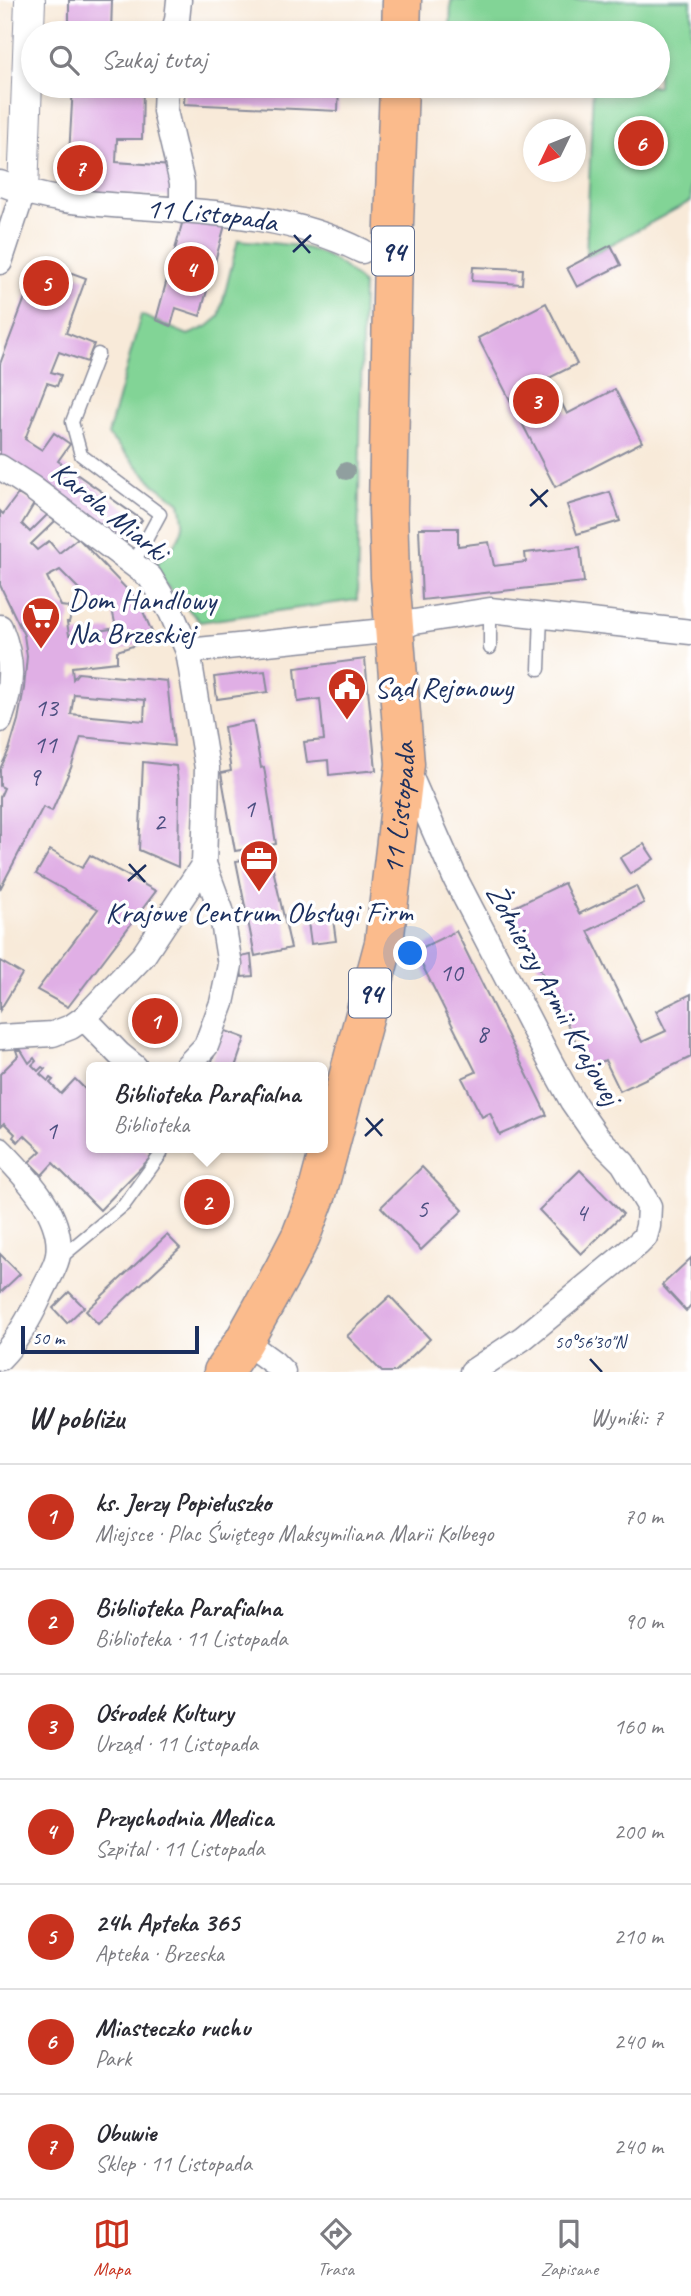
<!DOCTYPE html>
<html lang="pl">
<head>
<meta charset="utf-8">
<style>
  body { margin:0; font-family:Caveat,sans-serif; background:#f2f2f3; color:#2b2b33 }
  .compass { position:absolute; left:523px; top:119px; width:63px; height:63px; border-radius:50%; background:#fff; box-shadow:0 4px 10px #0003; rotate:227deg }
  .scale { position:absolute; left:21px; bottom:18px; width:178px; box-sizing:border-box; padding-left:7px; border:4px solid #1b2f5e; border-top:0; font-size:19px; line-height:24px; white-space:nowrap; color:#1b2f5e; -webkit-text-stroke:5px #fff; paint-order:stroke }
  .you { position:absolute; left:411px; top:954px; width:24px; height:24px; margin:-18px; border:5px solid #fff; border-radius:50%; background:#1a73e8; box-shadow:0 0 0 10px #1a73e833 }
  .badge { display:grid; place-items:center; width:46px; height:46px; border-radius:50%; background:#c8321e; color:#fff; font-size:23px; font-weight:700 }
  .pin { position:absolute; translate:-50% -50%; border:4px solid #fff; box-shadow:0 2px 7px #0006 }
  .popup { position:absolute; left:86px; top:1062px; width:242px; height:91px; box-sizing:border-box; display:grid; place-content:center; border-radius:10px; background:#fff; filter:drop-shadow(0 2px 5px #0005); font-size:23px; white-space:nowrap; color:#7c7c81 }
  .popup b { font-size:26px; color:#2b2b33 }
  .popup::after { content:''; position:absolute; left:50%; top:100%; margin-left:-14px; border:14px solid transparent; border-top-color:#fff }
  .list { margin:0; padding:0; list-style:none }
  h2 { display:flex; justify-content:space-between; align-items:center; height:91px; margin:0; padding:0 28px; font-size:30px }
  h2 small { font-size:23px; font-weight:400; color:#7c7c81 }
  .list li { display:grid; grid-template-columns:46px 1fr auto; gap:21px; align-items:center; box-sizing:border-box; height:105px; padding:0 28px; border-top:2px solid #e1e1e2 }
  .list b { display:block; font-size:26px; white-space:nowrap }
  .list p { margin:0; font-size:23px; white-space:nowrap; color:#7c7c81 }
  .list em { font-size:23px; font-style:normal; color:#7c7c81 }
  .icon { flex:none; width:38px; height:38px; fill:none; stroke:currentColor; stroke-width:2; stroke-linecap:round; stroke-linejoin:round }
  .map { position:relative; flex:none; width:691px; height:1372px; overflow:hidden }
  .search { position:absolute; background:#fff; box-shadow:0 4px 10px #0003; left:21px; right:21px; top:21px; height:77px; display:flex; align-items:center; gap:18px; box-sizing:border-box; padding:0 24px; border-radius:38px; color:#7c7c81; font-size:26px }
  .sheet { height:826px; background:#fff }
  nav { display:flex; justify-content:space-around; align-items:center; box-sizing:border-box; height:98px; border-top:2px solid #e1e1e2; background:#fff; font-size:19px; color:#7c7c81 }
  nav a { display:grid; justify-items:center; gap:4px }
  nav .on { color:#c8321e }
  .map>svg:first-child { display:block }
</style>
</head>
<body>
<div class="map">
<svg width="691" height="1372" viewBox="0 0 691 1372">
  <rect width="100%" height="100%" fill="#fff"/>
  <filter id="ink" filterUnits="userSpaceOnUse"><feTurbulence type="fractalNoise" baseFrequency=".0143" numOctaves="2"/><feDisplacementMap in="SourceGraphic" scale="14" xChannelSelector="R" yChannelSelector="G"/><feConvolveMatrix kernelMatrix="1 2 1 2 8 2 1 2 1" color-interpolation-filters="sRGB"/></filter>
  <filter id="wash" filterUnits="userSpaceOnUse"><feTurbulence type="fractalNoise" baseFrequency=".00686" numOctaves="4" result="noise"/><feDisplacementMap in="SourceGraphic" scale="28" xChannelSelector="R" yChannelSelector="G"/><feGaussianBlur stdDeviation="1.57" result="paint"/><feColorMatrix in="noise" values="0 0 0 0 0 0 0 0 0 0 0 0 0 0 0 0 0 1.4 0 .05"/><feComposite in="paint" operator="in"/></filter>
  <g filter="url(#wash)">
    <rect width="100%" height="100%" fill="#f8ead9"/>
    <g fill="#82d496" stroke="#4e827a" stroke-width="2">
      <polygon points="451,0 691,0 691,201 586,258 593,86 658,86 658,33 450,33"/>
      <path d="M238,240C294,246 322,241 363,285L357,600L200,622L151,569C163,558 180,543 183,526C184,520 181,510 180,503L155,485L108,435L141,315L188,335L207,327L219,317Z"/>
    </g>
    <g id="blocks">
      <g fill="#e0afe5" fill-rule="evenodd">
        <polygon points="69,0 112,0 111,33 69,33"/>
        <polygon points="73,86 143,86 142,139 117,139 116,162 172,166 172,197 67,190"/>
        <polygon points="185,86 339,86 338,111 184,104"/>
        <polygon points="183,220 225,225 200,316 176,308 171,326 156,320"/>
        <polygon points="611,245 621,265 577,287 567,268"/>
        <polygon points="37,266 59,275 61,269 86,278 66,333 94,344 87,362 59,352 51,372 61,375 57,386 47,383 25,439 42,450 54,433 70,444 58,461 142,520 123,546 0,460 0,364"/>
        <polygon points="473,267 523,269 522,284 472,281"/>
        <polygon points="546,303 577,364 549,378 567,414 615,389 642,442 555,487 478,338"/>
        <polygon points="610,492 620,521 577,534 567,505"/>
        <path d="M18,494L34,504L22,524L30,532L47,515L55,521L31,544L37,550L49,541L59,553L78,538L139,602L155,639L117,651V662L72,667L73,679L78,673L167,681L174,746L81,737L71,768L52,811L43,807L0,889V797L4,788L0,786V769L9,750L18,720L24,688L27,656L24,635L0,585V511L3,514ZM60,570L102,612L112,609L117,632L111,634V629L69,635L67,622H69L71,615L68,607L61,606L47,577ZM74,694L145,700L144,721L71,714Z"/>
        <polygon points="419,528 458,528 458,546 489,542 494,566 526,562 525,553 580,547 584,582 422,600"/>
        <polygon points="365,659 376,770 329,775 328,760 307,762 304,742 324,740 320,699 298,702 295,668"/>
        <polygon points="265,671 268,692 217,699 214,677"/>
        <polygon points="253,721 261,768 264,767 276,844 235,851 221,773 231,771 224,727"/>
        <polygon points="143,762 176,766 179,792 178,867 139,850"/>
        <polygon points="644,844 654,859 630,874 620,858"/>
        <polygon points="50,850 82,868 90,855 156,891 68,1007 37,990 98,909 36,874"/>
        <polygon points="270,856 291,948 255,956 236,861"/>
        <polygon points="564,883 579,914 636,886 644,903 588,931 642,1042 666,1031 656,1011 691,994 691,1057 620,1091 605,1060 589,1068 510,909"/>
        <polygon points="333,919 336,941 311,944 308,922"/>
        <polygon points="456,931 547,1115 500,1135 490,1113 482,1117 462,1078 476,1072 415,951"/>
        <polygon points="251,955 253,976 242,977 240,957"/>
        <polygon points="0,961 22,974 0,1010"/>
        <polygon points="223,1030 245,1038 235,1067 210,1067"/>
        <polygon points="16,1050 21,1050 29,1063 34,1058 36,1061 32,1065 38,1071 42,1067 45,1069 40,1074 48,1081 50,1078 53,1080 50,1083 61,1094 75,1079 92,1096 92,1148 144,1148 152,1156 100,1210 53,1163 42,1175 29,1162 41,1151 24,1135 18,1142 13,1137 15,1134 4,1123 1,1126 0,1125 0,1074 18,1056"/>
        <polygon points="422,1167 463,1210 421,1250 381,1207"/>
        <polygon points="580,1170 623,1214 581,1254 539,1210"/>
        <polygon points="167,1235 180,1248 98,1324 86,1311"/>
        <polygon points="0,1254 20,1274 0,1293"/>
        <polygon points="691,1258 691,1305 686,1311 662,1285"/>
        <polygon points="69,1292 84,1307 67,1323 53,1308"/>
        <polygon points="390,1296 430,1339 395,1372 382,1372 347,1336"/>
      </g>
    </g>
  </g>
  <g filter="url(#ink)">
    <use href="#blocks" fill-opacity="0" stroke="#8a8c9c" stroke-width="2"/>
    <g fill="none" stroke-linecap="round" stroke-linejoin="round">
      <g stroke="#8a8c9c" stroke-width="15">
        <g id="service">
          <polyline points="98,354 72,422 81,455 160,514 133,564"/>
          <polyline points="490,610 490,648"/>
          <polyline points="539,669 541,615"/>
          <polyline points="59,1259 124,1205 161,1154 162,1148"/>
        </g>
      </g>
      <g stroke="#8a8c9c" stroke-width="27">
        <g id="minor">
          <polyline points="173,33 177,20 179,0"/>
          <polyline points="166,86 165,111 182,183 182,211"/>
          <path id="s1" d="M0,183C43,200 81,203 126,206C207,212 289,214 362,251"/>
          <polyline points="0,262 23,192"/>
          <polyline points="0,467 31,487 150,577 171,612 188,651 207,768 204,864 221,910 230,965 222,1003 206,1046 186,1067"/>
          <path d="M0,627C14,662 13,685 0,720"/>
          <polyline points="188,651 394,630 414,622 490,610 691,632"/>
          <polyline points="408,771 456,880 550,1061 572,1101 597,1137 623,1163 649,1206 648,1226 645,1237 638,1244 523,1338 472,1372"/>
          <polyline points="84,1018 119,1054 135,1067"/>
          <polyline points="0,1037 53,1034 71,1027 84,1018 143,956 204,864"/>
          <path d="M0,1150C26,1177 64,1215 58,1255C56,1268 46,1282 41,1294C30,1318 18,1340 0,1358"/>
          <polyline points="244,1341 274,1363 283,1372"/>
        </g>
      </g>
      <g stroke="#8a8c9c" stroke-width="32">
        <polyline id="tertiary" points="23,192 30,0"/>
      </g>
      <g stroke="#8a8c9c" stroke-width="41">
        <g id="primary">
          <polyline points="401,33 402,0"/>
          <path id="s2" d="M223,1372L244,1341L284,1269L301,1236L317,1194L384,943L405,764L390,577L388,508L393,251L399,86"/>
        </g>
      </g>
      <use href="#service" stroke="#fff" stroke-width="12"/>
      <use href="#minor" stroke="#fff" stroke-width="24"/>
      <use href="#tertiary" stroke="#fff" stroke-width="30"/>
      <use href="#primary" stroke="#fbbb8c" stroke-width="38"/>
    </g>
    <circle fill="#909f9f" cx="346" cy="471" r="9"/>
  </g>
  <path fill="none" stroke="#1b2f5e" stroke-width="2.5" d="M294,235L310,253M293,252L311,235M531,489L547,507M530,506L548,490M129,864L145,882M128,881L146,865M366,1118L382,1136M365,1136L383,1119M590,1359L602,1372"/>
  <defs>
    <g id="supermarket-pin" transform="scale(2.0125)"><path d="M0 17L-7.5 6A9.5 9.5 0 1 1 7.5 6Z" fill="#c8321e" stroke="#fff"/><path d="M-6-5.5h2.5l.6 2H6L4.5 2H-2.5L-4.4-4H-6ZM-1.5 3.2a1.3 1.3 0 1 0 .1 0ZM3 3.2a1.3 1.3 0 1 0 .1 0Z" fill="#fff"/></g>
    <g id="civic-pin" transform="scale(2.0125)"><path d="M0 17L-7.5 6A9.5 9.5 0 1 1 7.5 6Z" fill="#c8321e" stroke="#fff"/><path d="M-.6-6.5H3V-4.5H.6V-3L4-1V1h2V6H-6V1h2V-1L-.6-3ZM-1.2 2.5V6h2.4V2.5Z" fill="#fff"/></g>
    <g id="office-pin" transform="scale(2.0125)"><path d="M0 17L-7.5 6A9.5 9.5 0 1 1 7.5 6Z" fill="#c8321e" stroke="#fff"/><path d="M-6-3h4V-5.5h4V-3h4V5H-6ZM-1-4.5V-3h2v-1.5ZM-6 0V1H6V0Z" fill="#fff"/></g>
  </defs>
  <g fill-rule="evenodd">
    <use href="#supermarket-pin" x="41" y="616"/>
    <use href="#civic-pin" x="347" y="687"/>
    <use href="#office-pin" x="259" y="859"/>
  </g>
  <g text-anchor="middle" stroke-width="7" stroke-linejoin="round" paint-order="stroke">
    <g font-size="26" fill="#4c4f80">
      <text x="46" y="716">13</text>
      <text x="45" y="753">11</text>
      <text x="34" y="785">9</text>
      <text x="249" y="817">1</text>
      <text x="159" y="830">2</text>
      <text x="451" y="981">10</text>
      <text x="482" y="1042">8</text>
      <text x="51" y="1139">1</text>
      <text x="422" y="1217">5</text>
      <text x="581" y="1221">4</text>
    </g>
    <g fill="#fff" stroke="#5f6d8e" stroke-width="2">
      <rect x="372" y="226.5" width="42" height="49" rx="5"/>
      <rect x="349" y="968.5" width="42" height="49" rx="5"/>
    </g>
    <g font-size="28" font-weight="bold" fill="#1b2f5e">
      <text x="393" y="261">94</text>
      <text x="370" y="1003">94</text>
    </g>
    <g font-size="30" fill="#1b2f5e" stroke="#fff">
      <text dy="10" stroke="none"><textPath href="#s1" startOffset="215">11 Listopada</textPath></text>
      <text transform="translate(110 511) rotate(39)" y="10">Karola Miarki</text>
      <text dy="10" stroke="none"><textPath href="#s2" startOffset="597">11 Listopada</textPath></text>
      <text transform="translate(554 994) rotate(61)" y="10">Żołnierzy Armii Krajowej</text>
    </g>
    <g font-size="30" fill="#1b2f5e" stroke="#fff" text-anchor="start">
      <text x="68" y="609">Dom Handlowy<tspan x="68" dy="34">Na Brzeskiej</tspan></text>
      <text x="374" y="697">Sąd Rejonowy</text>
      <text x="259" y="922" text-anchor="middle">Krajowe Centrum Obsługi Firm</text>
    </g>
  </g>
  <g font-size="18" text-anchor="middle" fill="#1b2f5e" stroke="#fff" stroke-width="7" stroke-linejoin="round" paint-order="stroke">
    <text x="590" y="1348">50°56'30"N</text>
  </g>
</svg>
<svg class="compass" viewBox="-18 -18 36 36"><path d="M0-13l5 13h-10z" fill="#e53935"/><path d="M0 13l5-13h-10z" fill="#7c7c81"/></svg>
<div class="scale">50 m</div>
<div class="you"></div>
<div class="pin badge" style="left:155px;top:1021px">1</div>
<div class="pin badge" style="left:207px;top:1202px">2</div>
<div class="popup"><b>Biblioteka Parafialna</b>Biblioteka</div>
<div class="pin badge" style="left:536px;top:401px">3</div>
<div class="pin badge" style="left:191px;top:269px">4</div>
<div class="pin badge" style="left:46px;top:283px">5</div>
<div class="pin badge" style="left:641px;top:143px">6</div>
<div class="pin badge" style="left:80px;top:168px">7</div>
<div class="search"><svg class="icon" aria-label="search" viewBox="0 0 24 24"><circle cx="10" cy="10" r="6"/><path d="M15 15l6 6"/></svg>Szukaj tutaj</div>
</div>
<section class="sheet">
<h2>W pobliżu<small>Wyniki: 7</small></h2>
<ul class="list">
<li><span class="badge">1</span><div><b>ks. Jerzy Popiełuszko</b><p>Miejsce · Plac Świętego Maksymiliana Marii Kolbego</p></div><em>70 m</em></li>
<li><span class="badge">2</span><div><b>Biblioteka Parafialna</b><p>Biblioteka · 11 Listopada</p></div><em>90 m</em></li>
<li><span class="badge">3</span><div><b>Ośrodek Kultury</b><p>Urząd · 11 Listopada</p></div><em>160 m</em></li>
<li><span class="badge">4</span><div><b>Przychodnia Medica</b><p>Szpital · 11 Listopada</p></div><em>200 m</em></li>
<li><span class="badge">5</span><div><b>24h Apteka 365</b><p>Apteka · Brzeska</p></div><em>210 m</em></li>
<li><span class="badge">6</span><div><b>Miasteczko ruchu</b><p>Park</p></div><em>240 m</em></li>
<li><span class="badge">7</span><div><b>Obuwie</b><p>Sklep · 11 Listopada</p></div><em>240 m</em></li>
</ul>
</section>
<nav>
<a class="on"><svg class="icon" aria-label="map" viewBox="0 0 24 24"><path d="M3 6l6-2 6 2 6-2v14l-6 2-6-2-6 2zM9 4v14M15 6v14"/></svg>Mapa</a>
<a><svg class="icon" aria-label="directions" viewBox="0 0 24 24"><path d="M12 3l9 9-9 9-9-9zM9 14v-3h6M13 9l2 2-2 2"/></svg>Trasa</a>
<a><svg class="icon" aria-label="saved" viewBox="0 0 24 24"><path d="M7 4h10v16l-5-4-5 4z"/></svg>Zapisane</a>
</nav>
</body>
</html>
